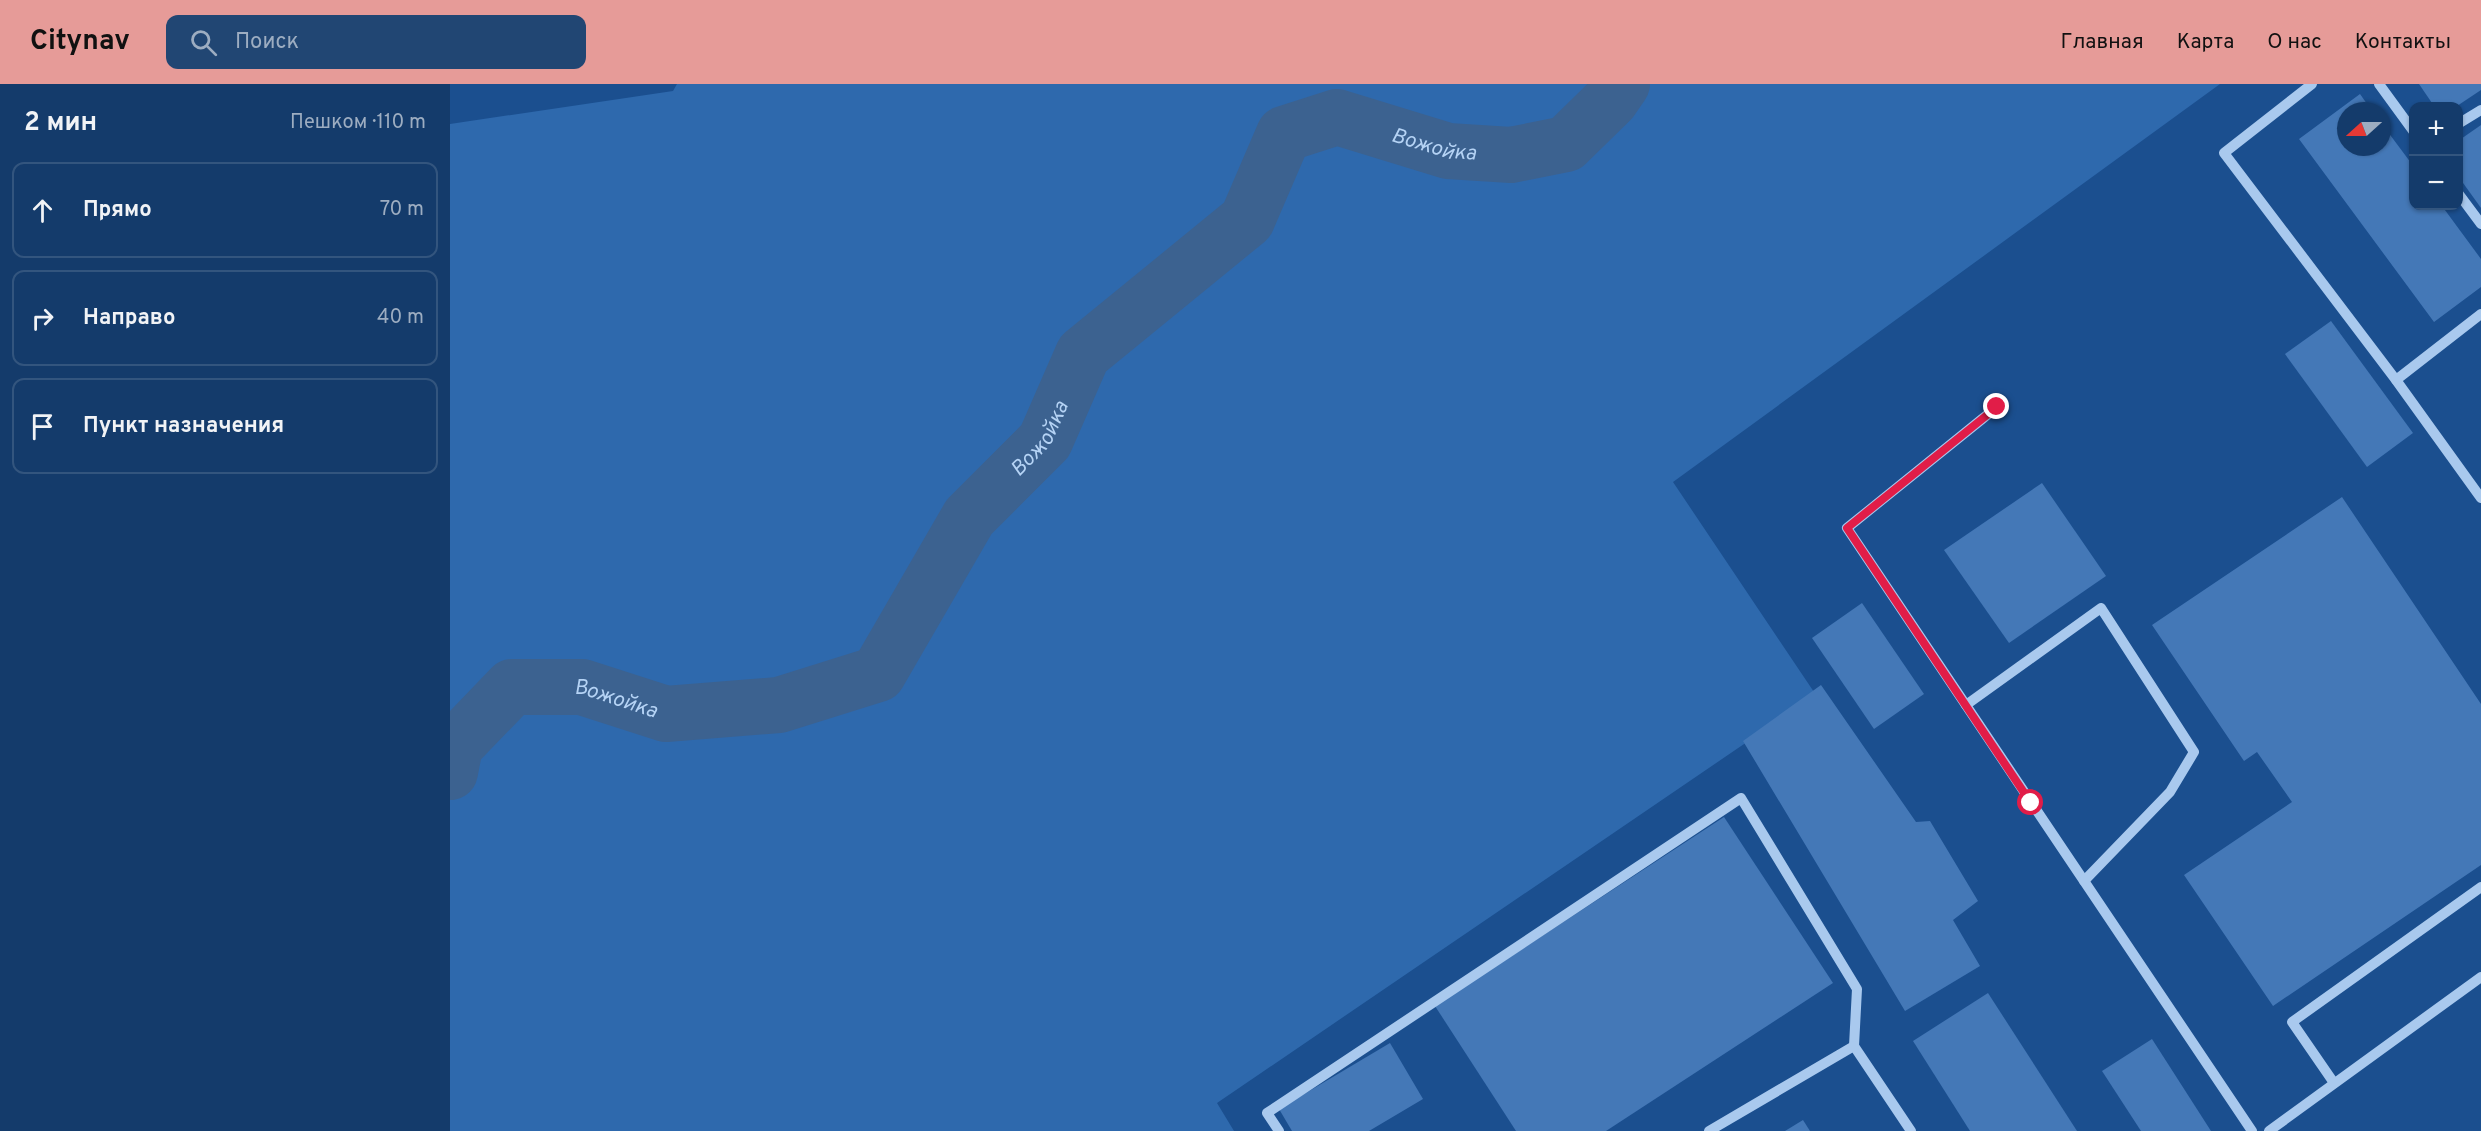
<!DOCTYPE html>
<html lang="ru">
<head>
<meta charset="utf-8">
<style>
  body { margin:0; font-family:Overpass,sans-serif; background:#214673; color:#f1f3f6 }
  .controls { position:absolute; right:18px; top:18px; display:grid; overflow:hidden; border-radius:12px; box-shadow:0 2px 4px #0004 }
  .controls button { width:54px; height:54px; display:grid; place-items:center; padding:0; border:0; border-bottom:2px solid #33557e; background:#143b6b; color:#f1f3f6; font:30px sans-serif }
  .compass { position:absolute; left:1887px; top:18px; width:54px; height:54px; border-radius:50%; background:#143b6b; box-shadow:0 2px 4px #0004; rotate:249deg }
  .stop { position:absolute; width:18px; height:18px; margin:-14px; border:4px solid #e11d48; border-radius:50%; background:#fff }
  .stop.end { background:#e11d48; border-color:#fff; box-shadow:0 2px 6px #0008 }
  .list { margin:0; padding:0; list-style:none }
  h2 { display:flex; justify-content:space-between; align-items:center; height:78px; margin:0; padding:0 24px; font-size:26px }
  h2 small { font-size:20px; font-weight:400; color:#9dadc1 }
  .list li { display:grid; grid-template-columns:39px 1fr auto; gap:18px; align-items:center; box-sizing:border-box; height:96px; margin:0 12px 12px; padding:0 12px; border:2px solid #33557e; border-radius:12px }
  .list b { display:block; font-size:22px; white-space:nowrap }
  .list em { font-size:20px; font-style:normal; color:#9dadc1 }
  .icon { flex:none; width:33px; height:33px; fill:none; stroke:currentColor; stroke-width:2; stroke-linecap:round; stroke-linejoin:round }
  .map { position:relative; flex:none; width:2031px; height:1047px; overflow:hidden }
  header { display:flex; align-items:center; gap:36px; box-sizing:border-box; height:84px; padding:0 30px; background:#e69b98; color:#111 }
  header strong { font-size:28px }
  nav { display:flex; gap:33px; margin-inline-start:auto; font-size:21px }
  .search { width:420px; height:54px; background:#214673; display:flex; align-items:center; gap:15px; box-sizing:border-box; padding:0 21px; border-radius:12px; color:#9dadc1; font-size:22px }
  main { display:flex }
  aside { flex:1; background:#143b6b }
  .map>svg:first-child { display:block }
</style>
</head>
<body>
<header>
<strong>Citynav</strong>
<div class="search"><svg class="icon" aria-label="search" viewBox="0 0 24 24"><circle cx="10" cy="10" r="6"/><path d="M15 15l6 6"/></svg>Поиск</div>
<nav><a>Главная</a><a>Карта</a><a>О нас</a><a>Контакты</a></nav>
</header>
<main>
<aside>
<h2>2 мин<small>Пешком · 110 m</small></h2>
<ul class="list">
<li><svg class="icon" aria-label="ahead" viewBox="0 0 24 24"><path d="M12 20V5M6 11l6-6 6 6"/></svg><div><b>Прямо</b></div><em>70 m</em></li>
<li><svg class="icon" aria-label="right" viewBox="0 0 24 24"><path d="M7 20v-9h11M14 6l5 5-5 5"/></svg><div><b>Направо</b></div><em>40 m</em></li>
<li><svg class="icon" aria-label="arrive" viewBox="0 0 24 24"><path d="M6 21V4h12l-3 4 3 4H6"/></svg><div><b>Пункт назначения</b></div></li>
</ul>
</aside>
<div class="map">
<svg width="2031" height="1047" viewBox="0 0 2031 1047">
  <rect width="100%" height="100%" fill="#1b4f8f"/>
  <polygon fill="#2e69ad" points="227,0 1770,0 1223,398 1366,611 767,1019 784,1047 0,1047 0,40 223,7"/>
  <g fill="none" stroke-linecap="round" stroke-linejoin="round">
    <path stroke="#3c6290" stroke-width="56" id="s1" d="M0,688L5,662L62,603H132L216,630L329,621L428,590L519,433L595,357L633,270L797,136L834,50L887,33L998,67L1061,71L1116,60L1161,16L1172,0"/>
  </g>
  <g fill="#4478b7">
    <polygon points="1969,0 2031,0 2031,6 2007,22 1984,22"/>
    <polygon points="1910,10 1922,27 1896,27 1896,63 1932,63 1932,40 1964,83 1964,122 1992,122 2031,175 2031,203 1984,238 1849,55"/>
    <polygon points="2031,41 2031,124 2008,92 2008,57"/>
    <polygon points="1881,237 1963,349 1917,383 1835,270"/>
    <polygon points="1592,399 1656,492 1559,559 1494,466"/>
    <polygon points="1892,413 2031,620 2031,781 1823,922 1734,791 1842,718 1807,668 1794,677 1702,541"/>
    <polygon points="1412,519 1474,610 1424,645 1362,554"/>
    <polygon points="1371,601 1466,738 1480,737 1528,817 1503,836 1530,882 1455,927 1293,657"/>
    <polygon points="1274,733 1383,899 1156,1047 1066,1047 985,922"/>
    <polygon points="1538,909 1627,1047 1520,1047 1463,957"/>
    <polygon points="1702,955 1761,1047 1691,1047 1652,987"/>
    <polygon points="940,959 973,1015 919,1047 842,1047 829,1025"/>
    <polygon points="1353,1036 1360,1047 1335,1047"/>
  </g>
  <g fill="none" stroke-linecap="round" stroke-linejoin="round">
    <g stroke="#a9c9ee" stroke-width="10">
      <polyline points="1862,0 1774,69 1946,296 2031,414"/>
      <polyline points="1929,0 1964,48"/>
      <polyline points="2008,40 2031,26"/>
      <polyline points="2008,109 2031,140"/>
      <polyline points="1946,296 2031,230"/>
      <polyline points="1547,323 1397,444 1802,1047"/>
      <polyline points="1516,621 1651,524 1744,668 1720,708 1634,797"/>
      <polyline points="1884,999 1842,938 2031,803"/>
      <polyline points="829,1047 817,1029 1291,714 1407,905 1404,962 1461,1047"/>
      <polyline points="1259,1047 1404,962"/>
      <polyline points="1819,1047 2031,893"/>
    </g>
  </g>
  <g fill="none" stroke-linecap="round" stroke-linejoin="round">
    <polyline stroke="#e11d48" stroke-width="8" points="1547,323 1397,444 1581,719"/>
  </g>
  <g text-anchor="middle" stroke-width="5" stroke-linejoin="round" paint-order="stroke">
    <g font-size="21" font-style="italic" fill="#b5d3f5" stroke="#1b4f8f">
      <text dy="7" stroke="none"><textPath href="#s1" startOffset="1330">Вожойка</textPath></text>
      <text dy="7" stroke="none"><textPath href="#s1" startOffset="772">Вожойка</textPath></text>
      <text dy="7" stroke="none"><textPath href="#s1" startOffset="214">Вожойка</textPath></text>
    </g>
  </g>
</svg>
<div class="controls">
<button>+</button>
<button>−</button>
</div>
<svg class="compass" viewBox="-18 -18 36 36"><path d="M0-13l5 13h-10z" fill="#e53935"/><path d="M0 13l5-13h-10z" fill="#9dadc1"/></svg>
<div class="stop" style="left:1581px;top:719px"></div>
<div class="stop end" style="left:1547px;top:323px"></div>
</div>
</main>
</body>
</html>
